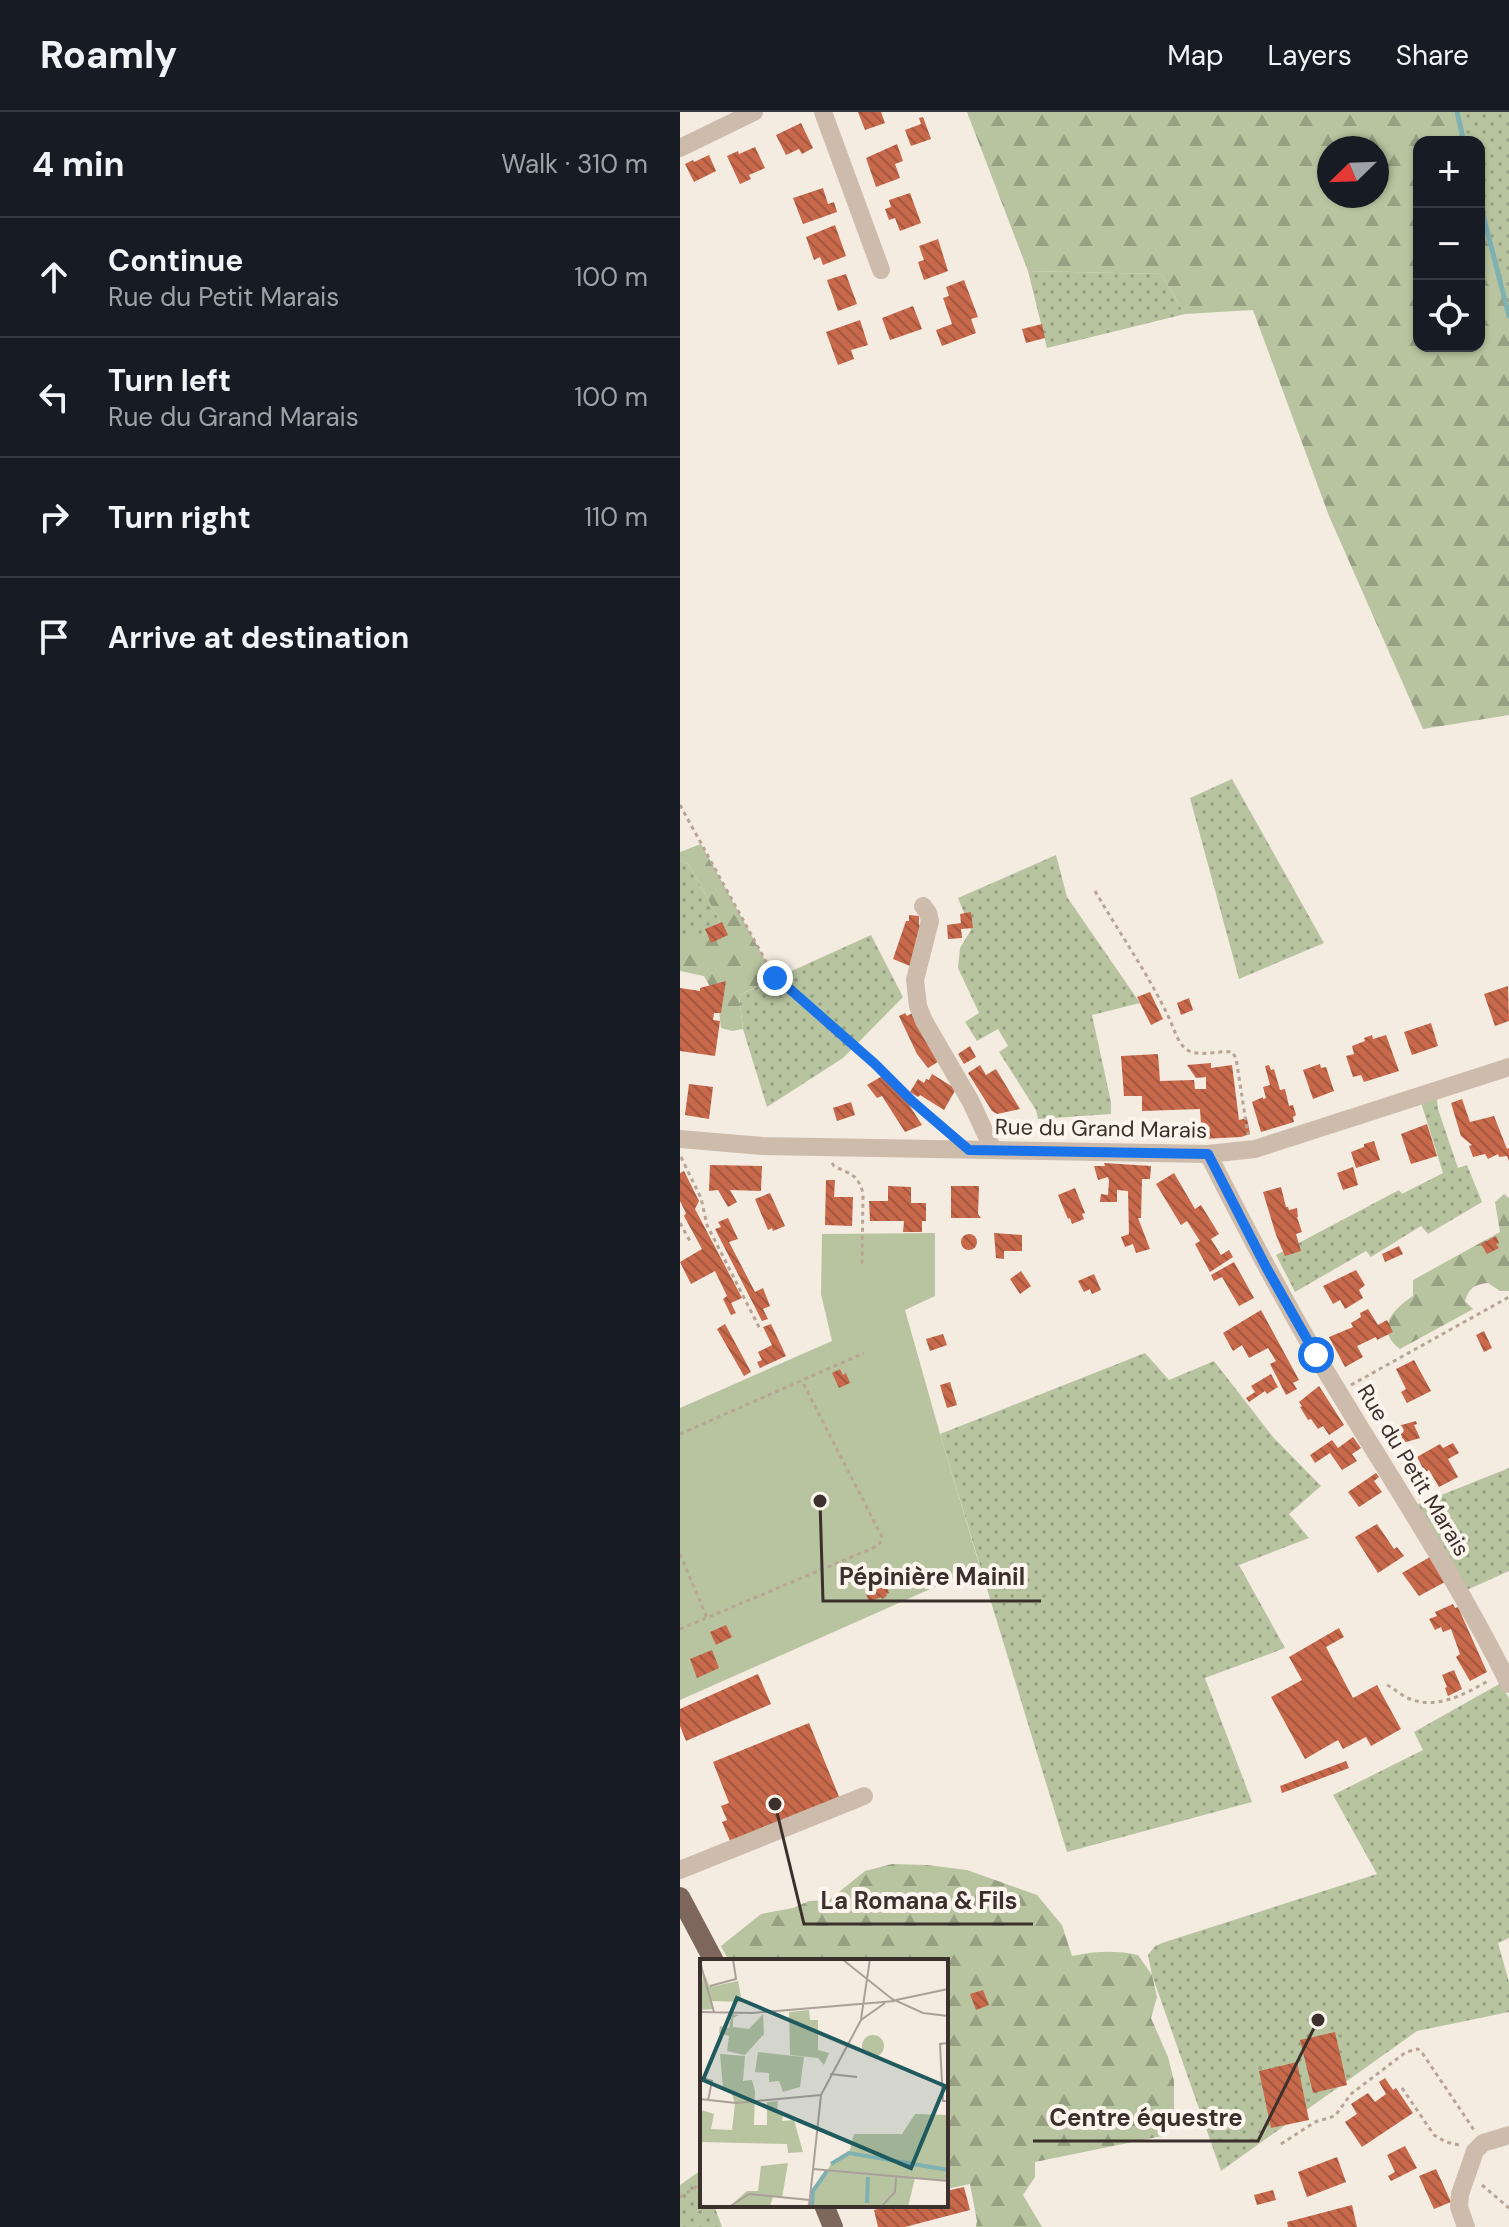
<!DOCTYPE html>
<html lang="en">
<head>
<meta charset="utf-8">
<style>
  body { margin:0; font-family:"DM Sans",sans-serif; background:#242831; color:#f1f3f6 }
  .controls { position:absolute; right:24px; top:24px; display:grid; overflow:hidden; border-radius:16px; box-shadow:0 2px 6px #0004 }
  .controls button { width:72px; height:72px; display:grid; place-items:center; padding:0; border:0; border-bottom:2px solid #363941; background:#171b24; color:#f1f3f6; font:40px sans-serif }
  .compass { position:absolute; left:637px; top:24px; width:72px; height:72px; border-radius:50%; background:#171b24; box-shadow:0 2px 6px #0004; rotate:247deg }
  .stop { position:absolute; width:24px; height:24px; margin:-18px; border:6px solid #1a73e8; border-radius:50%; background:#fff }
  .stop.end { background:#1a73e8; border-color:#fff; box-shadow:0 2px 8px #0008 }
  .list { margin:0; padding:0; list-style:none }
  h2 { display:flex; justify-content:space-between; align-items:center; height:104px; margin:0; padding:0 32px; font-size:34px }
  h2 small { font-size:26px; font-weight:400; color:#9ea1a6 }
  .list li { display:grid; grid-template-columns:52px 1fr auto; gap:24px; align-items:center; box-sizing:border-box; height:120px; padding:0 32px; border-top:2px solid #363941 }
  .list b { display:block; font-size:30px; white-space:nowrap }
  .list p { margin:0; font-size:26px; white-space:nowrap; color:#9ea1a6 }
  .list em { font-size:26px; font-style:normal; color:#9ea1a6 }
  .icon { flex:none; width:44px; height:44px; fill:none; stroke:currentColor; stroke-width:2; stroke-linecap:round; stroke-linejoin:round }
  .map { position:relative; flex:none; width:829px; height:2115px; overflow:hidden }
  header { display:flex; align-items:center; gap:48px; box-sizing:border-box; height:112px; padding:0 40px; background:#171b24; border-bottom:2px solid #363941 }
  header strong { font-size:38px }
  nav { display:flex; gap:44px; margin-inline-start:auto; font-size:28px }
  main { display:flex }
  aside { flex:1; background:#171b24 }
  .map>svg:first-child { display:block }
</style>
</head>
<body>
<header>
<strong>Roamly</strong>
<nav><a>Map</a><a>Layers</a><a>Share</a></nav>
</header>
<main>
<aside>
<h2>4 min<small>Walk · 310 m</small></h2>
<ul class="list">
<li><svg class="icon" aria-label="ahead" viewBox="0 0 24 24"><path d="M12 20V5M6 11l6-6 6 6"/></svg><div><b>Continue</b><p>Rue du Petit Marais</p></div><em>100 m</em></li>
<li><svg class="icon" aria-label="left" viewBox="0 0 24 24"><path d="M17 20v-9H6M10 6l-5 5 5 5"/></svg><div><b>Turn left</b><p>Rue du Grand Marais</p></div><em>100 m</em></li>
<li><svg class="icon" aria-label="right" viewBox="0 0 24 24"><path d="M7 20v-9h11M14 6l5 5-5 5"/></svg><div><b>Turn right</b></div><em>110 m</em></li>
<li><svg class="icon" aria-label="arrive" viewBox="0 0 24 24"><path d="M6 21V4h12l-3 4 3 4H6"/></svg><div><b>Arrive at destination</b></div></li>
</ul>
</aside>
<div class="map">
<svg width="829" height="2115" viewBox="0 0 829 2115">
  <defs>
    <pattern id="grass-dots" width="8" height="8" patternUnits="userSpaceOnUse" patternTransform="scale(2)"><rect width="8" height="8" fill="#b8c4a0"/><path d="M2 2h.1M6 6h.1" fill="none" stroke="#97a083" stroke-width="1.8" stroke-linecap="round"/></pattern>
    <pattern id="forest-firs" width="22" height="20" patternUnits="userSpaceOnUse" patternTransform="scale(2)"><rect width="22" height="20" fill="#b8c4a0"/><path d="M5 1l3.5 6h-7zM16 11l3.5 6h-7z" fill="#97a083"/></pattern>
    <pattern id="building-back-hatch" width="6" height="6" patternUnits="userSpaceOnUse" patternTransform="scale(2)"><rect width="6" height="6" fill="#c8694b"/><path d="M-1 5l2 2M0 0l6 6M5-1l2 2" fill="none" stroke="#a4573f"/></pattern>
  </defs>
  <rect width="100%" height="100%" fill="#f4ebe1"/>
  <g fill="url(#grass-dots)">
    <polygon points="777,0 829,0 829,204 799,87 799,30 784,30"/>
    <polygon points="348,159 481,162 505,202 367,236"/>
    <polygon points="552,667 644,831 559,867 510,686"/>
    <polygon points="376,743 387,785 460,891 412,903 431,990 431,1002 358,1007 356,998 319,940 328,934 318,917 297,929 285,910 299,901 278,856 280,836 291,818 278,786"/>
    <polygon points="0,748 8,752 40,809 23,824 0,824"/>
    <polygon points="191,823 223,885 163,946 87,995 63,917 59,883"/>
    <polygon points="756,979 758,997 778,1056 787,1053 802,1090 748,1122 741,1114 691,1145 686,1139 615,1180 596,1143 719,1078 722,1082 763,1061 739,984"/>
    <polygon points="465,1241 489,1268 534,1249 593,1325 641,1374 609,1402 629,1426 559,1453 605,1536 525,1566 572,1690 387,1740 260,1322"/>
    <polygon points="829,1356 829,1459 787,1478 736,1393"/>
    <polygon points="821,1571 829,1587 829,1826 818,1831 829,1870 829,1900 737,1919 541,2059 472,1863 468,1843 475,1834 485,1830 697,1762 653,1683 743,1638 734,1620"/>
    <polygon points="20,2059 22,2093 34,2093 42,2115 0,2115 0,2073"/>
  </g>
  <g fill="url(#forest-firs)" fill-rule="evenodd">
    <path d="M287,0H777L784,30H739V234H799V87L829,204V603L743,617L649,404L573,198L505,202L481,162L348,159ZM697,36V84H649V36Z"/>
    <polygon points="21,732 95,866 59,883 63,917 52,919 41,916 38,889 24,864 0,859 0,824 23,824 40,809 8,752 0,748 0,740"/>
    <path d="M824,1082L829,1086V1179H820L808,1171C795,1172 789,1176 785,1189L793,1197L720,1237C694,1217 713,1197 733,1184V1168L820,1120L815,1090Z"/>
    <path d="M212,1752L247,1753L287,1758L357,1783L382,1813L392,1844C415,1839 436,1838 458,1843L472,1863L477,1885L471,1906L488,1945L494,1969V2011L482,2024L355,2050V2065L343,2083L362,2115H296L297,2109L290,2072L266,2077V2050L270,2031L266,2027V1849H49L41,1834L81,1802L113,1796L129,1789L149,1788L185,1759Z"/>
  </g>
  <polygon fill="#b8c4a0" points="255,1121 255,1184 225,1198 260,1322 300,1455 0,1588 0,1296 152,1229 141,1182 142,1122"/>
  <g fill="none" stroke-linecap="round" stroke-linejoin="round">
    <g stroke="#7fb0b2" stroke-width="5">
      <polyline points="777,0 784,30"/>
      <polyline points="799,87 829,204"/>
    </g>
  </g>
  <g fill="url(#building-back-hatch)">
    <polygon points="178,0 201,0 205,11 185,18"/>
    <polygon points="243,5 251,27 231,34 225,18 241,12 239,6"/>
    <polygon points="121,11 133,36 122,42 119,37 106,43 96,23"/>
    <polygon points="217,32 223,49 215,52 220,66 196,75 186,46"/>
    <polygon points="75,35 85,56 69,63 71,67 60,72 47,44 58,39 59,42"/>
    <polygon points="29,43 36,59 14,70 5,52 13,48 14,50"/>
    <polygon points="143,76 148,92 154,90 157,100 123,112 113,86"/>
    <polygon points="230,81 241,111 220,119 215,106 209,108 205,97 211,95 209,88"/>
    <polygon points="155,113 166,144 143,153 140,145 134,148 126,125"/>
    <polygon points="258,127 268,159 244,168 238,150 244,148 239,134"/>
    <polygon points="166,162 177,192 158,199 147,168"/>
    <polygon points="284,168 298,205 291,207 296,221 262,234 256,218 272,212 263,186 269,184 266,175"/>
    <polygon points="233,194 242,217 210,228 202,206"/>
    <polygon points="180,208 188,233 171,238 174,247 158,253 146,220"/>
    <polygon points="362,212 365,226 346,231 342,217"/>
    <polygon points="291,800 293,816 281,817 282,826 268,827 267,813 281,811 280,802"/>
    <polygon points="229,803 239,804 239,813 243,814 230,854 213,847 226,809 229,809"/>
    <polygon points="42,810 48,823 31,831 25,817"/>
    <polygon points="46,869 41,901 34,901 33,908 40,909 35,944 0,939 0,876 20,879 20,876"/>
    <polygon points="828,874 829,909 815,914 804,882"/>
    <polygon points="470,880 483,907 471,913 457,885"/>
    <polygon points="509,886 513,898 501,903 497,891"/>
    <polygon points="236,899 261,948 248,956 237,942 219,904 225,901 227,904"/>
    <polygon points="751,911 758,934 732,943 724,920"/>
    <polygon points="692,923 693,927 706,923 719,959 684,970 681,963 673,965 666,944 674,942 672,934 685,929 684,926"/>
    <polygon points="290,934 296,945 284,952 278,942"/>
    <polygon points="478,942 480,969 514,968 515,977 526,977 526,965 516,966 507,953 531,951 531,956 552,953 559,1008 567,1006 570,1022 561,1025 522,1027 520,997 462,999 462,984 444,984 441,944"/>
    <polygon points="640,952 641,956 646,955 654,979 633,987 623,958"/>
    <polygon points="300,953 306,963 316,957 340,997 317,1002 312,999 288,961"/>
    <polygon points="589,953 591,958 594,957 600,978 605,977 609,994 613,993 616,1003 613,1005 614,1010 581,1020 572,990 583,985 583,987 586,986 583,975 590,973 585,954"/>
    <polygon points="252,962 276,977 264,998 240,983 238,985 230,980 238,967 244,971 246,967 249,968"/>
    <polygon points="204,963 217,974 242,1013 225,1020 202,984 197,986 187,973"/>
    <polygon points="9,972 33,975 29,1007 5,1003"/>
    <polygon points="782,987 790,1010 814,1004 827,1037 829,1036 829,1049 827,1044 819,1045 818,1042 808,1047 805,1042 793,1045 789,1034 792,1033 781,1024 771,991"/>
    <polygon points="171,990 175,1003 157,1009 153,996"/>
    <polygon points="747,1012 757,1044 731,1052 721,1022"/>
    <polygon points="694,1029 700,1048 676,1056 671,1040 684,1035 684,1032"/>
    <polygon points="424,1051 471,1054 470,1067 462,1067 461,1106 458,1106 470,1137 456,1141 453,1132 445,1135 441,1125 449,1122 448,1079 437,1078 437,1090 420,1090 421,1082 428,1083 429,1069 428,1065 418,1068 414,1054 425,1054"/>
    <polygon points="30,1053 82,1054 81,1079 50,1078 57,1090 48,1095 38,1078 29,1079"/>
    <polygon points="673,1055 678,1073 663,1078 657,1061"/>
    <polygon points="4,1059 19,1089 15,1097 62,1186 51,1191 56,1201 51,1203 43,1187 47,1184 35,1159 11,1172 0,1150 22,1137 4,1104 6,1101 0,1089 0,1061"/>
    <polygon points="494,1061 515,1097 521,1093 539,1122 531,1127 541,1143 549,1138 553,1145 530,1160 515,1132 520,1129 507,1109 501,1113 476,1072"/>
    <polygon points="146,1068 155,1068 154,1085 173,1085 172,1114 145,1113"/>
    <polygon points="208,1074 231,1075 231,1091 246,1091 246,1109 242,1109 242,1120 223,1120 224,1109 190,1109 189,1089 208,1089"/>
    <polygon points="271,1074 299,1074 298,1102 301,1106 271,1106"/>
    <polygon points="601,1075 606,1095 608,1095 609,1098 617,1096 618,1105 617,1105 622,1120 616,1122 621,1139 605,1144 596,1123 583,1080"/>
    <polygon points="395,1076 405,1101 402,1102 404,1107 392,1112 390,1106 388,1107 378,1083"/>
    <polygon points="90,1081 105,1114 93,1119 92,1116 88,1118 75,1087"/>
    <polygon points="48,1106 58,1127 49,1130 75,1180 83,1176 90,1194 83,1197 88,1207 82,1209 35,1117 41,1115 38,1110"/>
    <polygon points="314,1121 342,1123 342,1139 324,1139 324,1147 316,1146"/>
    <circle cx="289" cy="1130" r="8"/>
    <polygon points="816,1124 819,1131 816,1132 819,1136 807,1142 801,1132"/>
    <polygon points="719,1134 723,1142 705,1150 702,1142"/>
    <polygon points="554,1150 574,1186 559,1194 542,1165 534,1169 531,1163"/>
    <polygon points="676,1158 685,1173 679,1178 683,1186 665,1197 660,1188 653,1192 643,1174"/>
    <polygon points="341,1159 351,1174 340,1182 330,1167"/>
    <polygon points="414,1162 421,1178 412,1182 410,1177 404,1180 398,1169"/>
    <polygon points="688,1197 698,1213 707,1208 713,1220 697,1228 696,1225 677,1234 683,1245 665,1255 649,1225 673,1215 671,1211 681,1205 680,1201"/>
    <polygon points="581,1198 619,1268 613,1271 617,1277 606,1283 590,1252 596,1249 588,1236 569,1246 562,1233 553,1239 543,1221"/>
    <polygon points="45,1212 71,1260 64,1264 37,1217"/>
    <polygon points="91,1212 106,1244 80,1256 77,1250 82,1248 78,1240 92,1233 83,1215"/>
    <polygon points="804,1219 812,1236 804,1240 796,1223"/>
    <polygon points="263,1222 267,1233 250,1239 246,1227"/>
    <polygon points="734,1248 751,1279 727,1291 721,1280 726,1277 716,1257"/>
    <polygon points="160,1257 163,1263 166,1261 170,1271 159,1276 152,1261"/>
    <polygon points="591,1262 598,1275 587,1282 585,1279 569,1290 566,1286 575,1280 571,1274"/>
    <polygon points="270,1270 277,1293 267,1296 260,1273"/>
    <polygon points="639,1274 664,1313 649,1323 643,1314 638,1317 631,1307 628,1308 620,1295 622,1294 619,1290"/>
    <polygon points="736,1309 737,1312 734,1313 740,1326 716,1333 707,1317"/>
    <polygon points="673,1325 681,1336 672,1342 677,1349 662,1358 650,1341 635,1351 630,1343 652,1328 658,1336"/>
    <polygon points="773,1331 779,1341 768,1347 778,1365 759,1375 749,1358 745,1360 737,1345 760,1332 763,1336"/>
    <polygon points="696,1361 699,1365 694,1369 702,1380 679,1395 668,1380"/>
    <polygon points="697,1412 714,1437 717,1435 724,1444 698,1461 675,1425"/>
    <polygon points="750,1445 765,1470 739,1484 722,1461"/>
    <polygon points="206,1473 209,1481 206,1482 207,1484 202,1487 201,1485 189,1490 186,1482"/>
    <polygon points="773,1492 775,1496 778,1495 807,1560 790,1569 776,1545 780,1542 771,1517 763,1520 761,1515 755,1518 749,1507 757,1504 755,1500"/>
    <polygon points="46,1513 52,1525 36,1533 30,1520"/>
    <polygon points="659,1516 664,1525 646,1535 673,1586 697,1573 721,1617 691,1634 686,1625 663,1637 658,1628 625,1647 591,1585 622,1568 609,1545"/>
    <polygon points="32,1538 39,1556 17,1566 10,1547"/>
    <polygon points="774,1558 782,1577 768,1584 765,1576 767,1575 762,1563"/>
    <polygon points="78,1562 91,1592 6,1629 0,1614 0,1597"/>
    <polygon points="129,1611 160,1687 51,1731 42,1710 47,1708 41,1694 49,1691 33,1650"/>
    <polygon points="666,1649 669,1656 602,1681 600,1674"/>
    <polygon points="303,1878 309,1893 296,1898 290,1882"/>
    <polygon points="655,1920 667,1973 633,1981 620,1928"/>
    <polygon points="617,1950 629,2008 591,2016 579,1959"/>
    <polygon points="705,1966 713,1978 716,1976 733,2001 682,2035 665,2010 677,2002 671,1992 688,1981 695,1990 706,1982 699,1970"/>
    <polygon points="725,2034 737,2056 711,2069 708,2064 715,2060 707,2043"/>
    <polygon points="657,2045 666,2070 627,2085 618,2060"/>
    <polygon points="756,2057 771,2090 754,2097 739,2064"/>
    <polygon points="284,2075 290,2098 225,2115 198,2115 194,2098 212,2093 266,2093 266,2079"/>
    <polygon points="593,2078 596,2088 577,2093 574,2083"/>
    <polygon points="672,2093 677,2115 608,2115 607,2110"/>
  </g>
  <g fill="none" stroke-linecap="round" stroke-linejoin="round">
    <g stroke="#b9a596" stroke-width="3" stroke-dasharray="4 4" stroke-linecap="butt">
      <polyline points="0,693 95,866 104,872 268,1020"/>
      <path d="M415,779C440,822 469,863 490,908C495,919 498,933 509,939C522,945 539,938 552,940L556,946L568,1023"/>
      <polyline points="1,1045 21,1086 27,1113 81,1219"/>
      <path d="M152,1051L154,1054C171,1063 177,1061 183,1081L182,1155"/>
      <polyline points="0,1111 11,1131"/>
      <polyline points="671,1273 829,1185"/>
      <polyline points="0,1322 184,1241"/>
      <polyline points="0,1442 27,1506"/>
      <polyline points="0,1517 193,1436 200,1431 202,1425 122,1269"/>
      <path d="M707,1573C715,1577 722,1584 730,1587C759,1598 786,1581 810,1568"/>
      <polyline points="722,1976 754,2023 766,2030 779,2033"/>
      <polyline points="601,2032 635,2010 655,2004 671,1982 726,1940 738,1937 743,1942 794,2018"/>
      <polyline points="802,2073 829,2096"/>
      <polyline points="0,2085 22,2071"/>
    </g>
    <g stroke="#cdbbac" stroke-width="18">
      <polyline points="143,0 201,158"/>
      <polyline points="0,36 74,0"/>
      <polyline points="243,794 248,801 250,809 235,868 238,894 244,909 291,990 313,1038"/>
      <polyline points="0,1027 82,1034 528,1042 575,1037 829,955"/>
      <path d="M528,1042C562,1109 597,1176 635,1241C700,1351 772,1457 829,1572"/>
      <polyline points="0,1758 184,1684"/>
      <polyline points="786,2115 779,2095 780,2082 795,2039 803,2031 829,2023"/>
    </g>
    <g stroke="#7d675c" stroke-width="20">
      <polyline points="0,1785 34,1849"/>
      <polyline points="144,2093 153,2115"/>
    </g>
  </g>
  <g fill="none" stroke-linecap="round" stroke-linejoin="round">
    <polyline stroke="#1a73e8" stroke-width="10" points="95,866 104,872 195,952 233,990 289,1038 528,1042 586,1155 636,1243"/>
  </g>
  <g text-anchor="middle" stroke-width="8" stroke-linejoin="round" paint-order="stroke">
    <g font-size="22" fill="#3b302b" stroke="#fbf5ee">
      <text transform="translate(421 1016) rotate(1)" y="8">Rue du Grand Marais</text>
      <text transform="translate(734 1358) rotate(59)" y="8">Rue du Petit Marais</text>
    </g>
  </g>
  <g transform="translate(20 1847)">
    <rect width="248" height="248" fill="#f4ebe1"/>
    <path d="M3,12L10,28L38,22L42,43L12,42L13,50L0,51ZM162 87a11 11 0 1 1 22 0a11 11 0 1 1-22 0ZM58,93L104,98L100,128L83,133L79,122L69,123V114L55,113ZM20,95L45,97L43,122L52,121L55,132L54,166H67V143L78,142L77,154H83L82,162L94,161L103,193L88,194L87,185L0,183L1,151L14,155L11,170L32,171L35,145L31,132L23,130ZM144,195L248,211V222L215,219L208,248H106L131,205ZM88,204L82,239L73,237L70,248H29L47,232H58L61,207Z" fill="#b8c4a0"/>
    <path d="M32,55L39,56L33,59V68L49,70L63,55L64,75L45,96L27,92L29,77L19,74L20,67L29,69ZM215,155L248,156V211L149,194L154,175H202ZM168,216L194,218L193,234H167Z" fill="#b8c4a0"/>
    <path d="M109,51L110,61H118V91L129,94L124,106L118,99L90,96L89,53Z" fill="#b8c4a0"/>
    <path fill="none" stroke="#7fb0b2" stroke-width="4" d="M131,205L149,194L248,211M167,244L168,218M112,248L113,232L127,212"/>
    <path fill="none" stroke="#aaa098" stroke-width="2" d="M142,0L192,40L223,54L248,57M0,3L14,53M10,27L36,20L33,0M196,41L248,30M0,53L52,54L195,42M161,60L170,0M248,84L240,85L243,142H248M130,115L157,118M0,118L12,122L8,142M0,140L36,144L121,136M113,210L248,222M29,248L49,235L110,241M109,248L121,136L161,61L185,44M181,248L195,233L196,218"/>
    <path fill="#1f5a5e" fill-opacity="0.15" stroke="#1f5a5e" stroke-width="4" d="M37,39L245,127L211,209L3,121Z"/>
    <rect width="248" height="248" fill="none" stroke="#3b302b" stroke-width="4"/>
  </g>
  <path fill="none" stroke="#3b302b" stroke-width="3" d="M140 1389L143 1489H361M95 1692L124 1812H353M638 1908L578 2029H353"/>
  <g fill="#3b302b" stroke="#fbf5ee" stroke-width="3">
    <circle cx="140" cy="1389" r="8"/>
    <circle cx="95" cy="1692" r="8"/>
    <circle cx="638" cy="1908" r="8"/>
  </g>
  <g font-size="24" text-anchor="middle" font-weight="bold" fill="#3b302b" stroke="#fbf5ee" stroke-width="8" stroke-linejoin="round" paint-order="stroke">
    <text x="252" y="1473">Pépinière Mainil</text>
    <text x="239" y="1797">La Romana &amp; Fils</text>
    <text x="466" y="2014">Centre équestre</text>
  </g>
</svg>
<div class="controls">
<button>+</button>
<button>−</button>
<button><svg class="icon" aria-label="locate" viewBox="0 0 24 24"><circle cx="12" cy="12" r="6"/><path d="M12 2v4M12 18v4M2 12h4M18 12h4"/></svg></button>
</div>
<svg class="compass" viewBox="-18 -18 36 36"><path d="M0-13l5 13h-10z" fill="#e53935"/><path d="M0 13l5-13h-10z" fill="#9ea1a6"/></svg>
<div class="stop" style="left:636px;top:1243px"></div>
<div class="stop end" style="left:95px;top:866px"></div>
</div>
</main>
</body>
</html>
